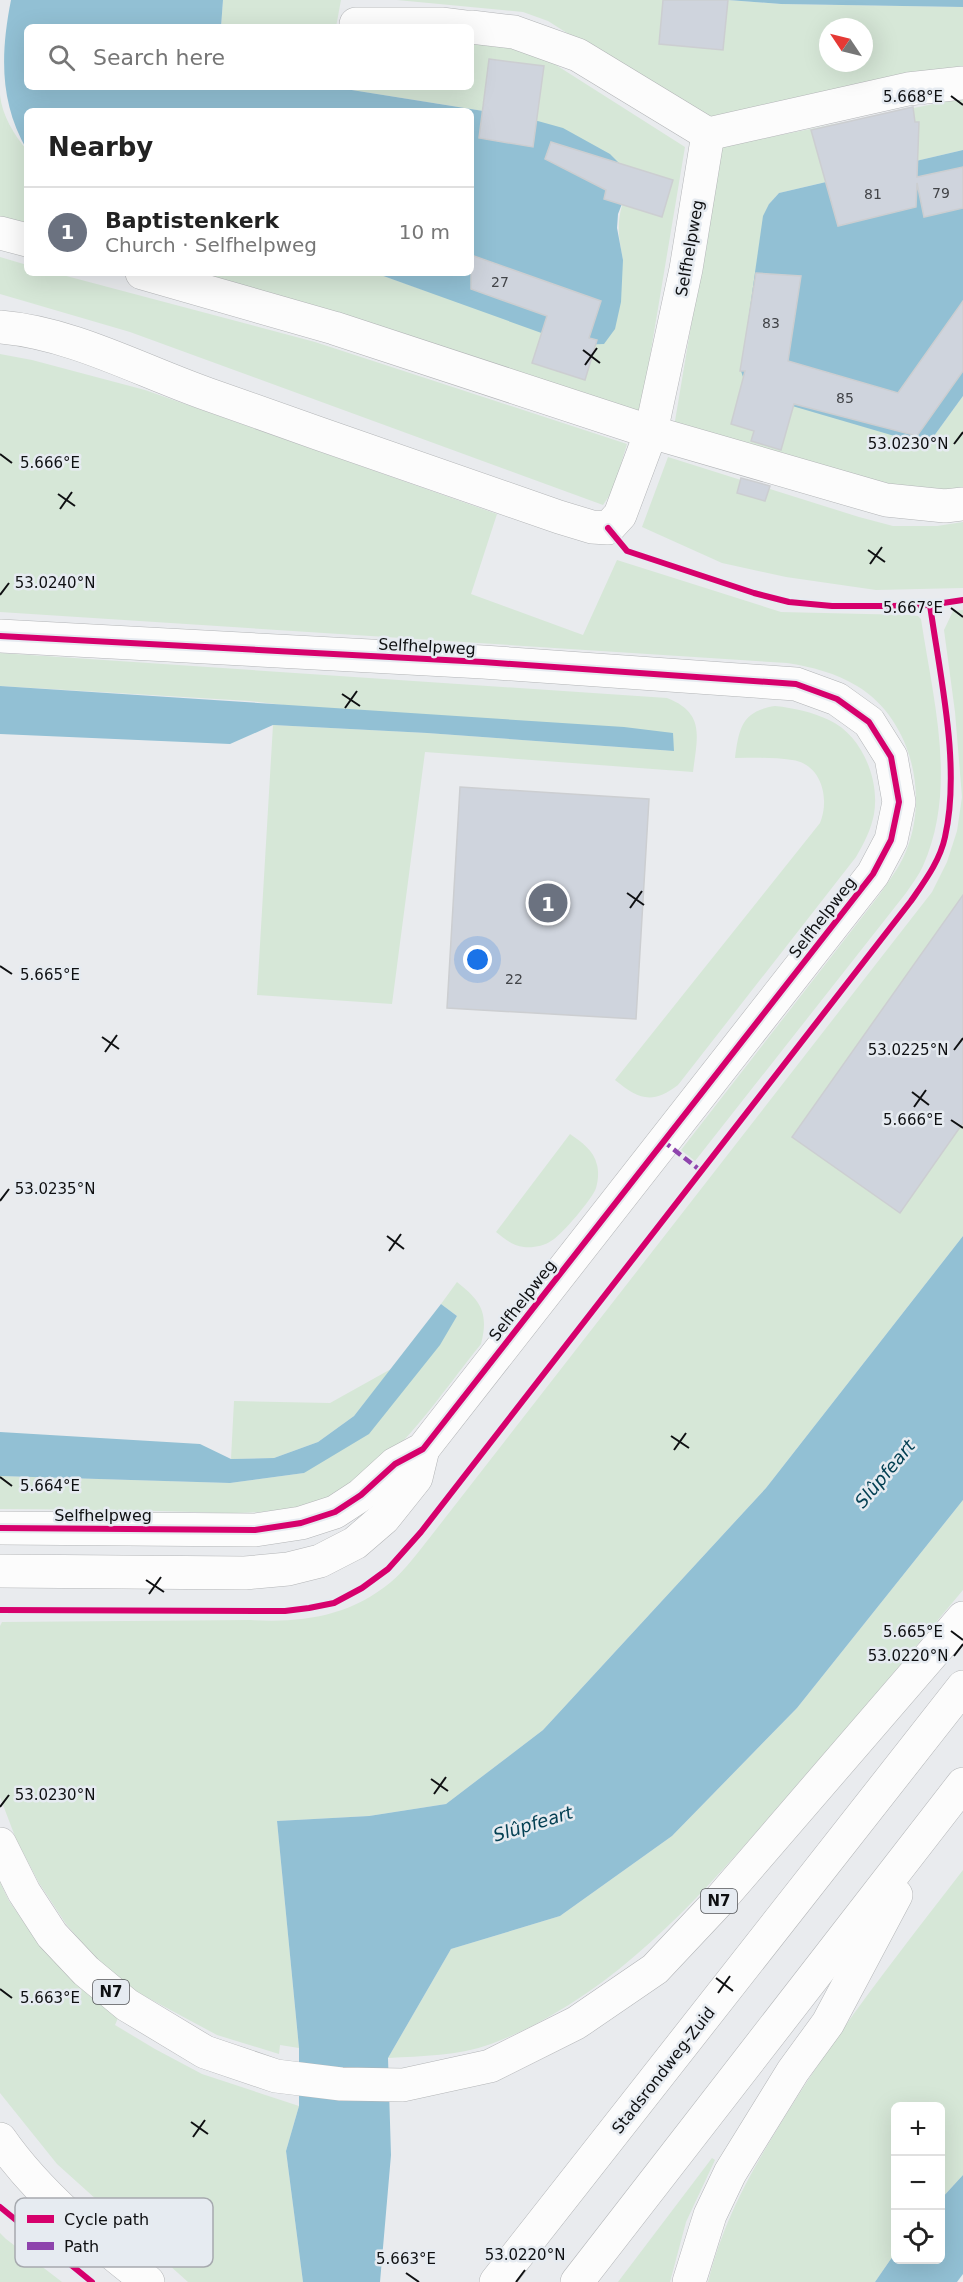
<!DOCTYPE html>
<html lang="en">
<head>
<meta charset="utf-8">
<style>
  body { margin:0; font-family:"DejaVu Sans",sans-serif; background:#f6f6f6; color:#222 }
  .controls { position:absolute; right:18px; bottom:18px; display:grid; overflow:hidden; border-radius:9px; box-shadow:0 6px 24px #0002 }
  .controls button { width:54px; height:54px; display:grid; place-items:center; padding:0; border:0; border-bottom:2px solid #e0e0e0; background:#fff; color:#222; font:30px sans-serif }
  .compass { position:absolute; left:819px; top:18px; width:54px; height:54px; border-radius:50%; background:#fff; box-shadow:0 6px 24px #0002; rotate:305deg }
  .you { position:absolute; left:478px; top:960px; width:21px; height:21px; margin:-15px; border:4px solid #fff; border-radius:50%; background:#1a73e8; box-shadow:0 0 0 9px #1a73e833 }
  .badge { display:grid; place-items:center; width:39px; height:39px; border-radius:50%; background:#b45309; color:#fff; font-size:20px; font-weight:700 }
  .pin { position:absolute; translate:-50% -50%; border:3px solid #fff; box-shadow:0 2px 6px #0006 }
  .list { margin:0; padding:0; list-style:none }
  h2 { display:flex; justify-content:space-between; align-items:center; height:78px; margin:0; padding:0 24px; font-size:26px }
  h2 small { font-size:20px; font-weight:400; color:#767676 }
  .list li { display:grid; grid-template-columns:39px 1fr auto; gap:18px; align-items:center; box-sizing:border-box; height:90px; padding:0 24px; border-top:2px solid #e0e0e0 }
  .list b { display:block; font-size:22px; white-space:nowrap }
  .list p { margin:0; font-size:20px; white-space:nowrap; color:#767676 }
  .list em { font-size:20px; font-style:normal; color:#767676 }
  .icon { flex:none; width:33px; height:33px; fill:none; stroke:currentColor; stroke-width:2; stroke-linecap:round; stroke-linejoin:round }
  .map { position:relative; flex:none; width:963px; height:2282px; overflow:hidden }
  .search { position:absolute; background:#fff; box-shadow:0 6px 24px #0002; left:24px; top:24px; width:450px; height:66px; display:flex; align-items:center; gap:15px; box-sizing:border-box; padding:0 21px; border-radius:9px; color:#767676; font-size:22px }
  .panel { position:absolute; background:#fff; box-shadow:0 6px 24px #0002; left:24px; top:108px; width:450px; height:168px; border-radius:9px }
  .map>svg:first-child { display:block }
</style>
</head>
<body>
<div class="map">
<svg width="963" height="2282" viewBox="0 0 963 2282">
  <rect width="100%" height="100%" fill="#e9ebee"/>
  <g fill="#d6e7d7" fill-rule="evenodd">
    <polygon points="223,0 341,0 336,27 221,27"/>
    <path d="M397,0H728L781,4L963,7V67L703,119L548,21L523,12ZM828,27H864V63H828Z"/>
    <path d="M471,40L534,51L685,147L640,416L171,273H375L429,292L623,260C618,234 616,222 625,196L527,118L333,87H471Z"/>
    <path d="M0,95C2,115 14,135 27,150V234L0,226Z"/>
    <polygon points="963,98 963,150 779,193 769,204 934,436 963,396 963,492 935,496 674,427 721,147"/>
    <polygon points="0,257 27,265 27,273 55,273 315,342 627,444 613,490 603,505 130,332 0,294"/>
    <path d="M0,354L32,360L145,390L497,514L471,594L583,635L617,560L781,612L909,615L918,616L921,619C933,700 958,787 923,866C919,875 912,884 906,893L695,1161L681,1150L880,894C890,879 902,864 908,846C928,791 910,718 857,686C836,673 812,667 787,663L0,612Z"/>
    <polygon points="668,457 859,517 893,526 937,526 963,522 963,588 876,590 786,577 722,563 642,527"/>
    <path d="M963,610V1236L766,1488L543,1730L446,1804L369,1816L277,1821L299,2048L280,2045L279,2054L217,2035L137,1992L97,1960L66,1924L39,1883L16,1839L0,1797V1626L2,1622L251,1620C303,1623 350,1616 391,1582C406,1569 419,1551 431,1536L932,892L947,862L957,831L962,797L955,712L944,630L953,611Z"/>
    <path d="M0,653L667,698C706,713 697,738 693,772L425,752L392,1004L257,995L273,725L427,733L674,751L250,701L0,686Z"/>
    <path d="M775,706C794,708 812,712 829,720C862,735 880,780 874,814C871,830 864,843 856,857L678,1085C652,1105 638,1099 615,1080L820,823C830,799 822,764 792,760C773,757 753,758 735,758C739,728 742,711 775,706Z"/>
    <path d="M570,1134C581,1142 594,1150 597,1165C599,1172 598,1181 596,1188C593,1198 561,1236 551,1241C544,1246 533,1248 524,1247C513,1246 505,1239 496,1232Z"/>
    <path d="M457,1282C481,1301 489,1313 481,1344C443,1391 398,1460 346,1489C289,1521 221,1512 159,1511C106,1510 53,1509 0,1509V1476L230,1483L304,1473L457,1316L441,1304Z"/>
    <polygon points="391,1369 354,1416 318,1442 274,1458 231,1459 234,1401 330,1403"/>
    <path d="M963,1500V1590C910,1654 856,1717 801,1780C713,1882 621,1995 491,2044C458,2056 422,2056 388,2058L451,1949L560,1916L672,1836L797,1708Z"/>
    <path d="M963,1870V2175L941,2199L940,2106H896L895,2253L875,2282H708C725,2215 753,2168 789,2110C841,2026 903,1948 963,1870Z"/>
    <polygon points="0,1882 9,1901 40,1945 118,2018 115,2025 155,2049 202,2074 299,2106 286,2151 303,2282 188,2282 57,2164 0,2093"/>
    <polygon points="712,2158 715,2160 686,2222 670,2282 618,2282"/>
    <polygon points="0,2233 6,2239 62,2282 0,2282"/>
  </g>
  <g fill="#92c0d4">
    <path d="M11,0H223L221,27H27V87H333L527,118L563,128L610,154L623,167L625,196L618,214L617,228L623,260L621,302L615,329L604,344L575,345L375,273H471V111H27V150C0,103 0,56 11,0Z"/>
    <polygon points="728,0 963,0 963,7 781,4"/>
    <polygon points="963,150 963,396 934,436 915,442 765,398 747,389 741,371 763,216 769,204 779,193"/>
    <polygon points="0,686 624,727 673,733 674,751 427,733 273,725 230,744 0,734"/>
    <polygon points="963,1236 963,1500 797,1708 672,1836 560,1916 451,1949 388,2058 391,2155 380,2282 303,2282 286,2151 299,2106 299,2048 277,1821 369,1816 446,1804 543,1730 766,1488"/>
    <polygon points="441,1304 457,1316 440,1345 369,1434 304,1473 230,1483 0,1476 0,1432 200,1444 231,1459 274,1458 318,1442 354,1416"/>
    <polygon points="963,2175 963,2274 957,2282 875,2282 895,2253 896,2260 940,2260 941,2199"/>
  </g>
  <g fill="#cfd4dd" stroke="#ccced1" stroke-width="1.5">
    <polygon points="663,0 728,0 723,50 659,44"/>
    <polygon points="489,59 544,66 533,147 479,138"/>
    <polygon points="913,107 915,122 919,122 917,177 963,167 963,208 924,217 917,183 916,207 838,226 811,130"/>
    <polygon points="551,142 673,180 662,217 604,199 606,190 545,159"/>
    <polygon points="471,255 601,301 589,338 597,340 585,380 532,363 547,316 471,289"/>
    <polygon points="756,273 801,276 788,361 898,393 963,301 963,371 917,436 794,404 781,450 751,441 754,431 731,424 745,371 740,371"/>
    <polygon points="741,478 770,486 765,501 737,493"/>
    <polygon points="460,787 649,799 636,1019 447,1008"/>
    <polygon points="963,895 963,1123 900,1213 792,1137"/>
  </g>
  <g fill="none" stroke-linecap="round" stroke-linejoin="round">
    <g stroke="#b3b5b7" stroke-width="34">
      <g id="street">
        <polyline points="356,24 443,24 467,27"/>
        <polyline points="471,27 514,32 578,55 708,134 908,89 963,83"/>
        <polyline points="0,233 27,240"/>
        <polyline points="142,273 334,328 651,432 886,500 945,506 963,504"/>
        <path d="M0,327C72,333 139,370 207,394C324,436 442,476 559,517L592,527L608,528L620,515L651,432L686,269L708,134"/>
        <polyline points="0,636 483,662 796,684 837,699 869,722 891,757 899,802 891,840 873,874 423,1449 395,1464 361,1495 335,1512 301,1523 255,1530 0,1528"/>
        <polyline points="0,1571 245,1573 288,1569 320,1561 355,1543 384,1518 416,1478 423,1449"/>
      </g>
    </g>
    <g stroke="#b3b5b7" stroke-width="34">
      <path id="secondary" d="M0,2139C39,2195 95,2240 148,2282"/>
    </g>
    <g stroke="#b3b5b7" stroke-width="34">
      <g id="highway">
        <polyline points="0,1844 24,1892 52,1935 86,1971 127,2005 205,2052 276,2076 341,2084 403,2085 490,2066 576,2023 655,1969 718,1902 963,1618"/>
        <polyline points="496,2282 963,1687"/>
        <polyline points="577,2282 963,1784"/>
        <polyline points="689,2282 710,2215 730,2173 793,2071 828,2023 896,1895"/>
      </g>
    </g>
    <use href="#street" stroke="#fcfcfc" stroke-width="33"/>
    <use href="#secondary" stroke="#fcfcfc" stroke-width="33"/>
    <use href="#highway" stroke="#fcfcfc" stroke-width="33"/>
    <polyline stroke="#8e44ad" stroke-width="4.5" stroke-dasharray="9 4.5" stroke-linecap="butt" points="663,1141 701,1171"/>
    <g stroke="#e6ebf1" stroke-width="10">
      <g id="cycleway">
        <polyline points="608,528 627,551 754,593 789,602 832,606 891,606 930,605 963,600"/>
        <polyline points="0,636 483,662 796,684 837,699 869,722 891,757 899,802 891,840 873,874 423,1449 395,1464 361,1495 335,1512 301,1523 255,1530 0,1528"/>
        <path d="M0,1610L285,1611L309,1608L334,1603L362,1588L388,1569L421,1532L911,901C924,882 940,861 945,837C961,766 940,677 930,605"/>
        <polyline points="0,2207 92,2282"/>
      </g>
    </g>
    <use href="#cycleway" stroke="#d6006c" stroke-width="6"/>
  </g>
  <path fill="none" stroke="#0f1012" stroke-width="2" d="M951,96L963,105M583,350L600,363M585,365L597,348M954,444L963,432M0,454L12,463M58,494L75,506M60,509L72,492M868,550L885,562M870,564L882,547M0,595L9,583M951,608L963,617M342,694L360,706M345,708L357,691M627,893L644,905M630,908L642,891M0,966L12,974M102,1037L119,1049M954,1050L963,1038M105,1052L117,1035M912,1092L929,1105M914,1107L926,1090M951,1120L963,1128M0,1201L9,1189M387,1236L404,1249M389,1251L401,1234M671,1436L689,1448M674,1450L686,1433M0,1477L12,1486M146,1580L164,1592M149,1594L161,1577M951,1631L963,1640M954,1656L963,1644M431,1779L448,1791M434,1794L446,1777M0,1807L9,1795M716,1978L733,1991M0,1989L12,1998M718,1993L730,1976M191,2122L208,2134M193,2137L205,2120M406,2273L419,2282M516,2282L525,2270"/>
  <g text-anchor="middle" stroke-width="5" stroke-linejoin="round" paint-order="stroke">
    <g font-size="14" fill="#424448">
      <text x="941" y="198">79</text>
      <text x="873" y="199">81</text>
      <text x="500" y="287">27</text>
      <text x="771" y="328">83</text>
      <text x="845" y="403">85</text>
      <text x="514" y="984">22</text>
    </g>
    <g fill="#e6ebf1" stroke="#505255" stroke-width="1.5">
      <rect x="701" y="1889" width="36" height="24" rx="4.5"/>
      <rect x="93" y="1980" width="36" height="24" rx="4.5"/>
    </g>
    <g font-size="15" font-weight="bold" fill="#0f1012">
      <text x="719" y="1906">N7</text>
      <text x="111" y="1997">N7</text>
    </g>
    <g font-size="16" fill="#0f1012" stroke="#e6ebf1">
      <text transform="translate(689 248) rotate(-80)" y="6">Selfhelpweg</text>
      <text transform="translate(427 646) rotate(3)" y="6">Selfhelpweg</text>
      <text transform="translate(822 917) rotate(-52)" y="6">Selfhelpweg</text>
      <text transform="translate(522 1300) rotate(-52)" y="6">Selfhelpweg</text>
      <text x="103" y="1521">Selfhelpweg</text>
      <text transform="translate(663 2070) rotate(-52)" y="6">Stadsrondweg-Zuid</text>
    </g>
    <g font-size="18" font-style="italic" fill="#044053" stroke="#e6ebf1">
      <text transform="translate(885 1474) rotate(-50)" y="6">Slûpfeart</text>
      <text transform="translate(533 1824) rotate(-17)" y="6">Slûpfeart</text>
    </g>
  </g>
  <rect x="15" y="2198" width="198" height="69" rx="9" fill="#e6ebf1" stroke="#a6a9ae" stroke-width="1.5"/>
  <rect x="27" y="2215" width="27" height="8" fill="#d6006c"/>
  <rect x="27" y="2242" width="27" height="8" fill="#8e44ad"/>
  <g font-size="16" fill="#0f1012">
    <text x="64" y="2225">Cycle path</text>
    <text x="64" y="2252">Path</text>
  </g>
  <g font-size="15" text-anchor="middle" fill="#0f1012" stroke="#e6ebf1" stroke-width="5" stroke-linejoin="round" paint-order="stroke">
    <text x="913" y="102">5.668°E</text>
    <text x="908" y="449">53.0230°N</text>
    <text x="50" y="468">5.666°E</text>
    <text x="55" y="588">53.0240°N</text>
    <text x="913" y="613">5.667°E</text>
    <text x="50" y="980">5.665°E</text>
    <text x="908" y="1055">53.0225°N</text>
    <text x="913" y="1125">5.666°E</text>
    <text x="55" y="1194">53.0235°N</text>
    <text x="50" y="1491">5.664°E</text>
    <text x="913" y="1637">5.665°E</text>
    <text x="908" y="1661">53.0220°N</text>
    <text x="55" y="1800">53.0230°N</text>
    <text x="50" y="2003">5.663°E</text>
    <text x="525" y="2260">53.0220°N</text>
    <text x="406" y="2264">5.663°E</text>
  </g>
</svg>
<div class="controls">
<button>+</button>
<button>−</button>
<button><svg class="icon" aria-label="locate" viewBox="0 0 24 24"><circle cx="12" cy="12" r="6"/><path d="M12 2v4M12 18v4M2 12h4M18 12h4"/></svg></button>
</div>
<svg class="compass" viewBox="-18 -18 36 36"><path d="M0-13l5 13h-10z" fill="#e53935"/><path d="M0 13l5-13h-10z" fill="#767676"/></svg>
<div class="you"></div>
<div class="pin badge" style="left:548px;top:903px;background:#6b7280">1</div>
<div class="search"><svg class="icon" aria-label="search" viewBox="0 0 24 24"><circle cx="10" cy="10" r="6"/><path d="M15 15l6 6"/></svg>Search here</div>
<section class="panel">
<h2>Nearby<small></small></h2>
<ul class="list">
<li><span class="badge" style="background:#6b7280">1</span><div><b>Baptistenkerk</b><p>Church · Selfhelpweg</p></div><em>10 m</em></li>
</ul>
</section>
</div>
</body>
</html>
